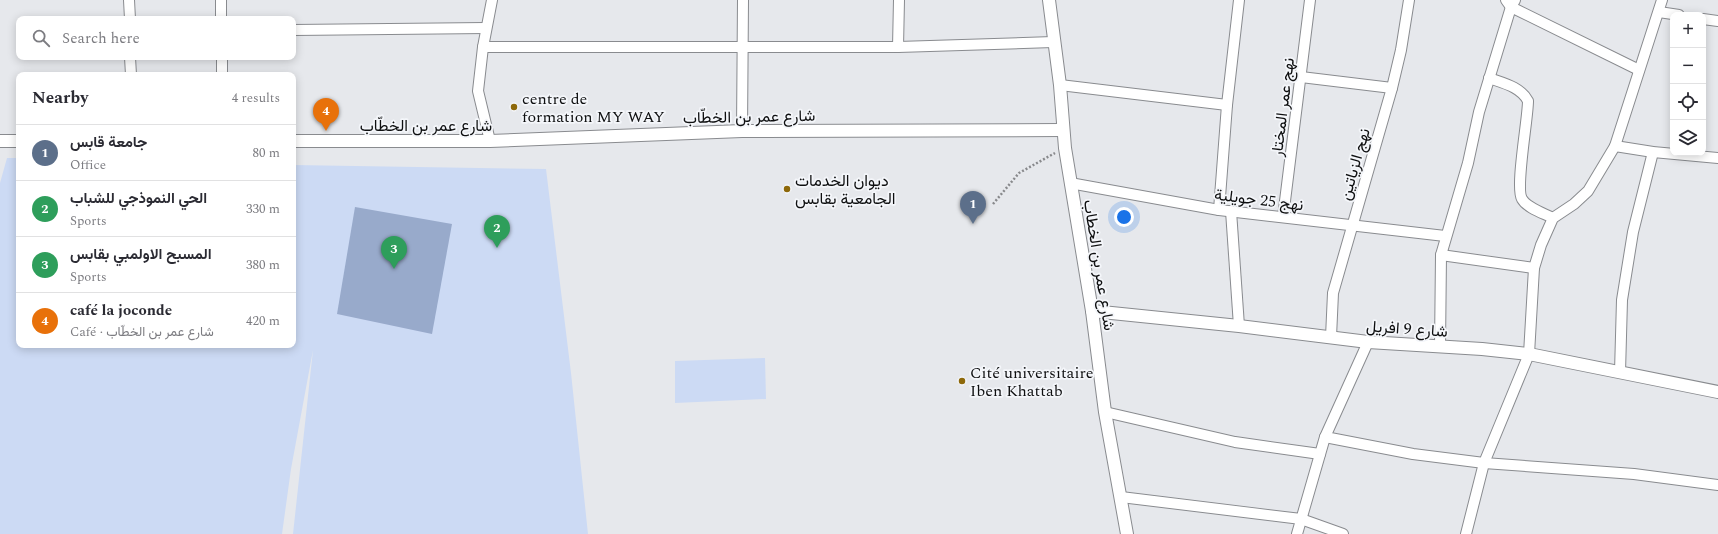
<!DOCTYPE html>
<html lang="en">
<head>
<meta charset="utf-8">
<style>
  body { margin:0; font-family:Spectral,Vazirmatn,serif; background:#f2f2f3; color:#2b2b33 }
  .controls { position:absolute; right:12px; top:12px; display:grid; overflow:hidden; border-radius:8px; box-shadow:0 2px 10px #0003 }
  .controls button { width:36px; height:36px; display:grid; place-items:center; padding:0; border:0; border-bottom:1px solid #e1e1e2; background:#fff; color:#2b2b33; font:20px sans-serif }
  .you { position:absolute; left:1124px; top:217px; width:14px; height:14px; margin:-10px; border:3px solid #fff; border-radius:50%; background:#1a73e8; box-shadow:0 0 0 6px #1a73e833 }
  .badge { display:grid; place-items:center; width:26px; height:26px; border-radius:50%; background:#ea580c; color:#fff; font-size:13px; font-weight:700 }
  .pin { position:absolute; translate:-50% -33px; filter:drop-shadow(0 1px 2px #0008) }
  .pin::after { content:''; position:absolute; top:21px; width:14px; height:12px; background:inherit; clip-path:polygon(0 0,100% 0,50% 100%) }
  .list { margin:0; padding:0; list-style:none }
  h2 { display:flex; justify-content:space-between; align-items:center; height:52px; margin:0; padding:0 16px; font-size:17px }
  h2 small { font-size:13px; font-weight:400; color:#7c7c81 }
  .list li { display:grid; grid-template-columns:26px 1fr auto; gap:12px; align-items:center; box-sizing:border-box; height:56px; padding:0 16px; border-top:1px solid #e1e1e2 }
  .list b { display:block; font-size:15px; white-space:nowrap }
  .list p { margin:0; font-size:13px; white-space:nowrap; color:#7c7c81 }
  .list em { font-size:13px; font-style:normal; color:#7c7c81 }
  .icon { flex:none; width:22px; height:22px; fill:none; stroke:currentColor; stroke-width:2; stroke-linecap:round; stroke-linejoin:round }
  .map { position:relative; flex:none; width:1718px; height:534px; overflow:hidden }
  .search { position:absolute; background:#fff; box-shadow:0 2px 10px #0003; left:16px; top:16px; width:280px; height:44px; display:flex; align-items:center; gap:10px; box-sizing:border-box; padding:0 14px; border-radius:8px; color:#7c7c81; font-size:15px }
  .panel { position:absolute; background:#fff; box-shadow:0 2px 10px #0003; left:16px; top:72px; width:280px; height:276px; border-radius:8px }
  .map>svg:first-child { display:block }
</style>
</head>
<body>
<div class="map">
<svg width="1718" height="534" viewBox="0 0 1718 534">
  <rect width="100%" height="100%" fill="#e6e8ec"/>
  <g fill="#ccdaf4">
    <polygon points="7,158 19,158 19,345 293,345 293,165 546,169 571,373 588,534 293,534 313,350 291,469 282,534 0,534 0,183"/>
    <polygon points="765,358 766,399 675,403 675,361"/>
  </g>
  <polygon fill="#98aacb" points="355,207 452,224 432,334 337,314"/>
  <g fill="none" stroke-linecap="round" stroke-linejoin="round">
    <g stroke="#898b8f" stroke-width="12">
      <g id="minor">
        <polyline points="129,0 130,19"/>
        <polyline points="221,0 221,19"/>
        <polyline points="1506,0 1511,7 1639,70"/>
        <polyline points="1659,12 1679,15"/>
        <polyline points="1703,19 1718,21"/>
        <polyline points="293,30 486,28"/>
        <polyline points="483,47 898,47 1053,42"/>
        <polyline points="898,47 899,0"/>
        <polyline points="130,57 131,75"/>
        <polyline points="222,57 222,75"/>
        <polyline points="1301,77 1392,88"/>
        <path d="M1489,78C1503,83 1521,87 1528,101C1528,119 1515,188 1522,199C1527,208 1543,213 1553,218"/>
        <polyline points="1060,85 1227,105"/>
        <polyline points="742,131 743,0"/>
        <polyline points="490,141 478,91 483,47 492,0"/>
        <polyline points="1615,146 1653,152 1718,158"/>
        <polyline points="1070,183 1219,210 1445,236"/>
        <polyline points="1219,210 1227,105 1239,0"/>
        <polyline points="1231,211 1239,326"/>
        <polyline points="1283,217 1310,0"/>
        <polyline points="1441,255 1534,268"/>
        <polyline points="1331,337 1333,293 1392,88 1401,50 1409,0"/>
        <polyline points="1440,347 1441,255 1468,163 1479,112 1511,7 1515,0"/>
        <polyline points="1620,372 1622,300 1633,232 1653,152"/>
        <polyline points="1105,412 1235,442 1320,454"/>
        <polyline points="1325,437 1413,454 1484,463 1634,474 1718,485"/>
        <polyline points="1121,497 1301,519 1343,534"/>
        <polyline points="1297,534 1325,437 1368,342"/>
        <polyline points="1466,534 1484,463 1529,354 1534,268 1541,245 1553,218 1574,204 1588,191 1615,146 1662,0"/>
      </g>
    </g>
    <g stroke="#898b8f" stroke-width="14">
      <g id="tertiary">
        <polyline points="1049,0 1060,85 1065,148 1092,311 1105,412 1127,534"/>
        <polyline points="0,141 19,141"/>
        <polyline points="293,141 490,141 742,131 1062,130"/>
        <polyline points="1092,311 1239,326 1368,342 1482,349 1529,354 1718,392"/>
      </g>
    </g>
    <polyline stroke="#88898c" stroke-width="2.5" stroke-dasharray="2 2" stroke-linecap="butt" points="993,204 1019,173 1055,153"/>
    <use href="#minor" stroke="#fff" stroke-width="10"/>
    <use href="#tertiary" stroke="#fff" stroke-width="12"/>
  </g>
  <g fill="#8d680a" stroke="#f4f6fa" stroke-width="1.5">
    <circle cx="514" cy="107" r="4"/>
    <circle cx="787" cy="189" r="4"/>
    <circle cx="962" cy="381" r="4"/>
  </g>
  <g text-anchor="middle" stroke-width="3.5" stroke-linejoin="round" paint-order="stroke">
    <g font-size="16" fill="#0e0f10" stroke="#f4f6fa" text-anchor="start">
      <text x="522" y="104">centre de<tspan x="522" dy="18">formation MY WAY</tspan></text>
      <text x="795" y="186">ديوان الخدمات<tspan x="795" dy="18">الجامعية بقابس</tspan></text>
      <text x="970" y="378">Cité universitaire<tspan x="970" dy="18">Iben Khattab</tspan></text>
    </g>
    <g font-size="16" fill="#0e0f10" stroke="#f4f6fa">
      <text transform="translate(1282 107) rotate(-83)" y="6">نهج عمر المختار</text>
      <text transform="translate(749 116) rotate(-1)" y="6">شارع عمر بن الخطّاب</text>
      <text x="426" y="131">شارع عمر بن الخطّاب</text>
      <text transform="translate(1354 164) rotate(-74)" y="6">نهج الزياتين</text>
      <text transform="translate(1259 199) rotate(7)" y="6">نهج 25 جويلية</text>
      <text transform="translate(1100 265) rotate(81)" y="6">شارع عمر بن الخطاب</text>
      <text transform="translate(1407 328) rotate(4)" y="6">شارع 9 افريل</text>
    </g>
  </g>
</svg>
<div class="controls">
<button>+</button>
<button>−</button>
<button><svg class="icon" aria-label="locate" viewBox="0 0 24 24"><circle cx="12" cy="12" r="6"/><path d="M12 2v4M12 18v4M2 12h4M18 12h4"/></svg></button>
<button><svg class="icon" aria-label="layers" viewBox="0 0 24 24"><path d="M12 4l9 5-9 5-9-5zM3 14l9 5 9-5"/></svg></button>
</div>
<div class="you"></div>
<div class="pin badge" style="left:973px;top:224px;background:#5c6f8a">1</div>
<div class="pin badge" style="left:497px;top:248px;background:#2e9e5b">2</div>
<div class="pin badge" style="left:394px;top:269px;background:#2e9e5b">3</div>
<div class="pin badge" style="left:326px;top:131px;background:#e8710a">4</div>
<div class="search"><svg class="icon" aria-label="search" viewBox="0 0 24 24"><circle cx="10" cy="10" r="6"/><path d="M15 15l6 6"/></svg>Search here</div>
<section class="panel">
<h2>Nearby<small>4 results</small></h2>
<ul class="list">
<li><span class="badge" style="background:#5c6f8a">1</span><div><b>جامعة قابس</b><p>Office</p></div><em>80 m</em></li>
<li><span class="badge" style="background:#2e9e5b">2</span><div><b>الحي النموذجي للشباب</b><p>Sports</p></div><em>330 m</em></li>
<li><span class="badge" style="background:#2e9e5b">3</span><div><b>المسبح الاولمبي بقابس</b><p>Sports</p></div><em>380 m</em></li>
<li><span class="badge" style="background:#e8710a">4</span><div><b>café la joconde</b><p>Café · شارع عمر بن الخطّاب</p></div><em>420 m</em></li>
</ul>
</section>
</div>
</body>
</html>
